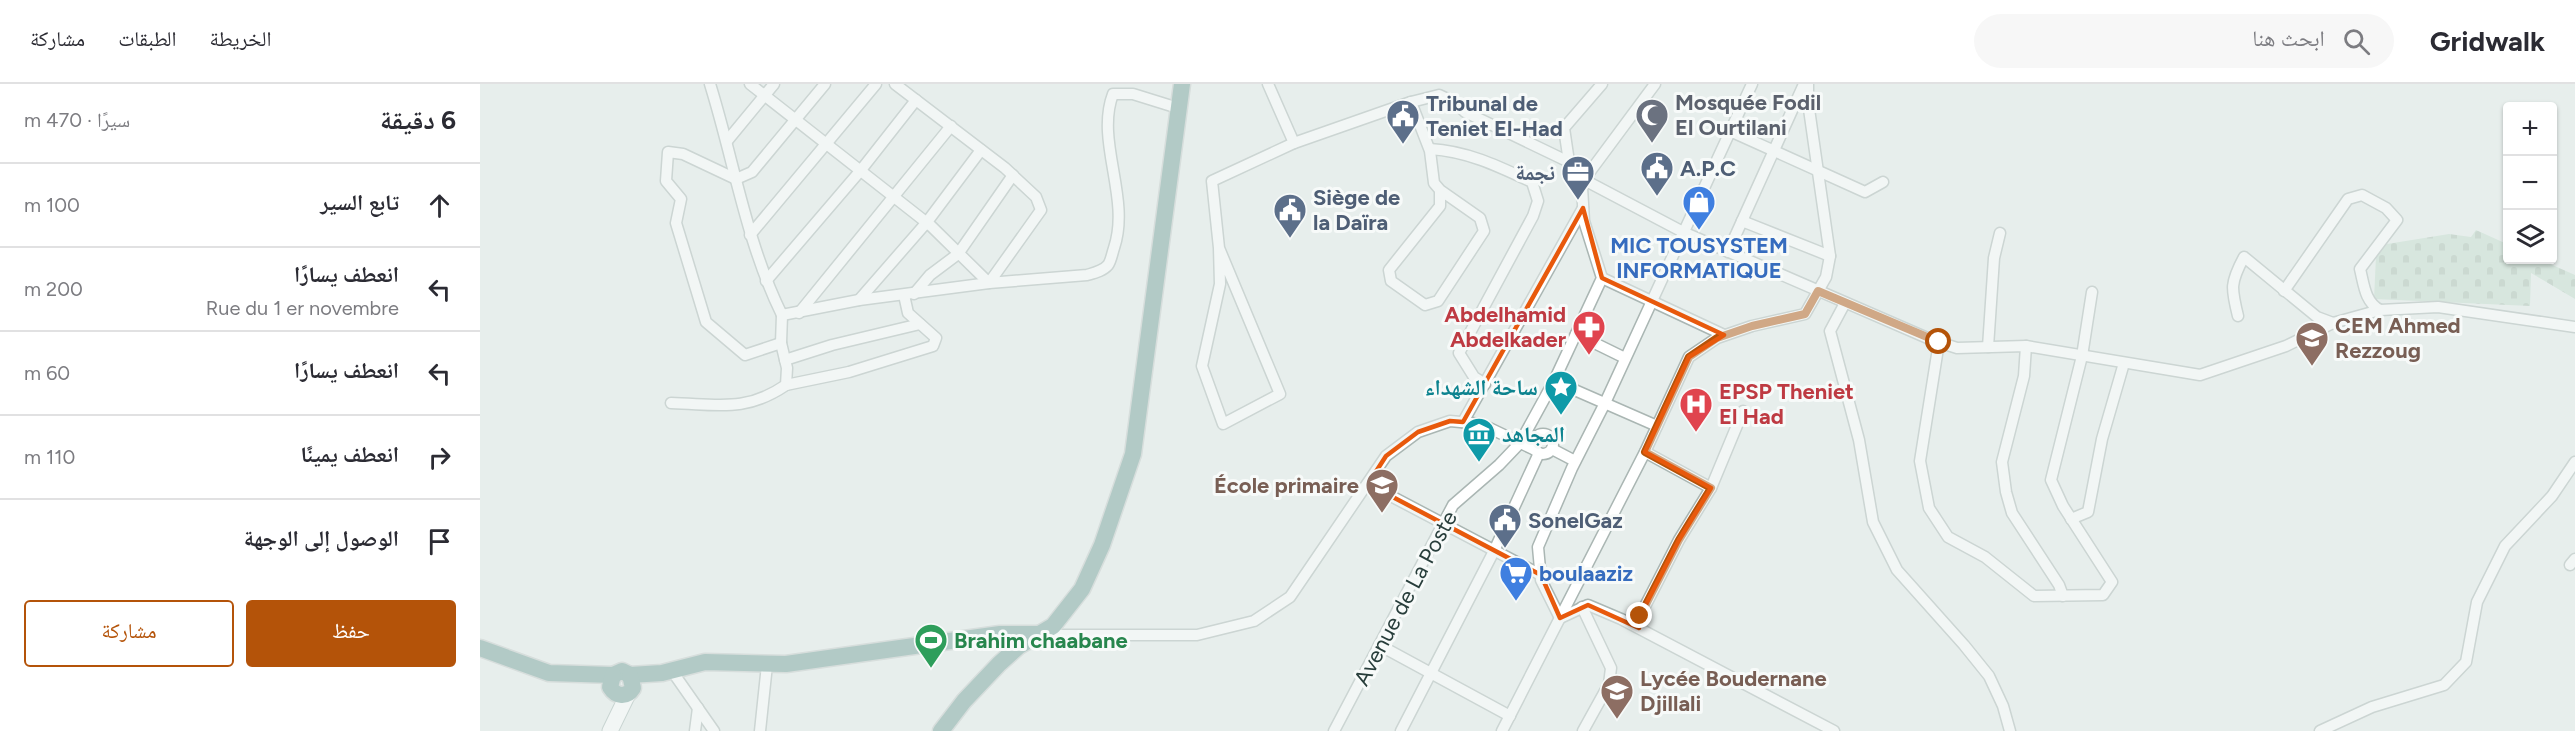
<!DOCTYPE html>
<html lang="ar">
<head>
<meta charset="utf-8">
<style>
  body { margin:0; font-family:Figtree,"Noto Naskh Arabic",sans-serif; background:#f7f7f7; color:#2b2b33; direction:rtl }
  .controls { position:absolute; right:18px; top:18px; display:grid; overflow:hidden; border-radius:6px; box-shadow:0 2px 4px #0004 }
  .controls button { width:54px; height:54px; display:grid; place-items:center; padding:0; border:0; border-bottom:2px solid #e1e1e2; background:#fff; color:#2b2b33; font:30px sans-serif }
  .stop { position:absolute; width:18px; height:18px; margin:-14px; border:4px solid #b45309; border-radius:50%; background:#fff }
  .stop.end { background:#b45309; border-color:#fff; box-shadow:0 2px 6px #0008 }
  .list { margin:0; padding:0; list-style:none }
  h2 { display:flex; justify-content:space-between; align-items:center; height:78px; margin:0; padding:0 24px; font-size:26px }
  h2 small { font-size:20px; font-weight:400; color:#7c7c81 }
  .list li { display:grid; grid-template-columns:39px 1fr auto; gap:18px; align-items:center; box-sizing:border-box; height:84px; padding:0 24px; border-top:2px solid #e1e1e2 }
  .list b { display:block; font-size:22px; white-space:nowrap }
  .list p { margin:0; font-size:20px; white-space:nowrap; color:#7c7c81 }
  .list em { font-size:20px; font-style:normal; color:#7c7c81 }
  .actions { display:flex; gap:12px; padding:18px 24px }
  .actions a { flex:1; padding:14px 0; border:2px solid #b45309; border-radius:6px; text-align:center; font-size:21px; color:#b45309 }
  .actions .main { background:#b45309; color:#fff }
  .icon { flex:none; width:33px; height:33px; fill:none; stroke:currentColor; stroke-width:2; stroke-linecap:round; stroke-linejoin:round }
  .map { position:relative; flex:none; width:2095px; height:647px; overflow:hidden; direction:ltr }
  header { display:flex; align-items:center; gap:36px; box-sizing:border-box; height:84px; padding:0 30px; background:#fff; border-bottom:2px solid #e1e1e2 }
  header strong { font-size:28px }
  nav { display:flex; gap:33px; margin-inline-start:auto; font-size:21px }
  .search { width:420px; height:54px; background:#f7f7f7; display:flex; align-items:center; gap:15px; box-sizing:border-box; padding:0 21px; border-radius:33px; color:#7c7c81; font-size:22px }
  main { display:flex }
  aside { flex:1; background:#fff }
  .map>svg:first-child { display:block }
</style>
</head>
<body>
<header>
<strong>Gridwalk</strong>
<div class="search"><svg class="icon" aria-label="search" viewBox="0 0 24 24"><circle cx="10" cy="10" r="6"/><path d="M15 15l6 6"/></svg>ابحث هنا</div>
<nav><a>الخريطة</a><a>الطبقات</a><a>مشاركة</a></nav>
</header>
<main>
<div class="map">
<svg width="2095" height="647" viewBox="0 0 2095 647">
  <defs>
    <pattern id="cemetery-stones" width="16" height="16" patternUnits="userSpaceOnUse" patternTransform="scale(1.5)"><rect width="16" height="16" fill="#c3dccc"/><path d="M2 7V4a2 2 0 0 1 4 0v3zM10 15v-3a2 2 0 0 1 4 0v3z" fill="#a8beb0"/></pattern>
  </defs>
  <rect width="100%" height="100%" fill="#e7eeec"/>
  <polygon fill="url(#cemetery-stones)" points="1996,146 2027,160 2028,176 2061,176 2095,191 2095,215 2051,189 2050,222 1894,215 1896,172 1907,160 1969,150 1991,153"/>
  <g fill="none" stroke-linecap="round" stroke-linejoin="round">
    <g stroke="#aab6b3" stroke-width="13">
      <g id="street">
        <path d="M230,0C254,77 266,158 302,231L379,216L509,199L607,191C614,189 623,187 628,181C631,177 632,170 634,164C651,114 615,57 633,10H653L698,24"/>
        <polyline points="270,0 451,142 509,199 561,126 556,113 525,84 415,0"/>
        <polyline points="788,0 814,59 931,18 959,11 976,19 985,28 1089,78"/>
        <polyline points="1272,0 1125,319 1092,384 1058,463 1061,496 1080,534 1108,521 1141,535 1354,647"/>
        <polyline points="931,18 950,67 954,99 960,106 960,122 909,186 911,197 945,221 958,217 1004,147 1000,134 960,106"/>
        <polyline points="1250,47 1385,108 1403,98"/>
        <polyline points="247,57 294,0"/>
        <path d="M950,65C987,67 1018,82 1052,98L1058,117L1053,132L979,269L994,293L1005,300"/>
        <polyline points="1106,93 1175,0"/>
        <polyline points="1098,99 1089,78 1084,44 1122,0"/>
        <polyline points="1110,99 1203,148 1452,256 1477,264 1546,262 1720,291 1806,262 1853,239 1900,226 1958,223 2095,243"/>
        <polyline points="1262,137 1350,172"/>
        <polyline points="270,151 396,0"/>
        <polyline points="739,164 740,200 722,282 743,340 800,310 739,164 732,97 814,59"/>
        <polyline points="1248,168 1324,0"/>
        <polyline points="1122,194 1244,251"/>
        <polyline points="286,197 381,86 436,16"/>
        <path d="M1804,207L1868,115L1882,111L1906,124L1917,136L1880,185C1884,201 1885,218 1900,226"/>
        <polyline points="434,210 450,191 478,170 533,91"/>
        <polyline points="379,216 447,138 501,66"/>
        <polyline points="1365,219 1350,247 1379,356 1393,438 1417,486 1484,561 1509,592 1523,622 1530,647"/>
        <polyline points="319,229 471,42"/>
        <path d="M1758,232C1751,204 1750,199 1764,173L1837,233L1853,239"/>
        <polyline points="1096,250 1145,274"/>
        <polyline points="1459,258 1440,377 1449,424 1468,453 1505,473 1554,512 1623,511 1632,498 1583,422 1571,396 1602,272 1612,208"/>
        <polyline points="301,259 302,231"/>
        <polyline points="1546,262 1544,292 1522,378 1526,408 1532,429 1579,501 1583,512"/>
        <polyline points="1508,263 1514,174 1520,149"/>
        <polyline points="305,276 352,261 440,240"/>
        <polyline points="1074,297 1177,342"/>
        <polyline points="306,301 369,288 453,262 456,254 428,229 424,211"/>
        <path d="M191,319C237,320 265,329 306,301L307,284L301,259L265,271L226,238L196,139L201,115L186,97L188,68L203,70L256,95L272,88L345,0"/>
        <polyline points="983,338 1103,124"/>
        <circle cx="1063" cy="360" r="10"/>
        <polyline points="1072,365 1095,377"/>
        <polyline points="1165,368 1231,404"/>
        <polyline points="888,400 1061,491"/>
        <polyline points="1591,435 1608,428 1622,355 1644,279"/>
        <polyline points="2090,481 2095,475"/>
        <polyline points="1102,523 1131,584 1129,600 1103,647"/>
        <polyline points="1159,544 1160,532 1199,456 1231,404 1263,327"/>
        <polyline points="562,551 717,551 774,537 810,513 906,372 938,348 970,337 1001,340 1053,365"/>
        <polyline points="899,561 1030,632"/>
        <polyline points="192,587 234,647"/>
        <polyline points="215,647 218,624"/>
        <polyline points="280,647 287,581"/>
        <polyline points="854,647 973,421 1019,381 1040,359 1074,297 1122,194 1104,137 1102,103"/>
        <polyline points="921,647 1014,467 1059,369"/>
        <polyline points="1022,647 1165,368 1209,273 1237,254 1272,242 1325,230 1346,193 1350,172 1328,18 1328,0"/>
        <polyline points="1840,647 1892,623 1964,601 1986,578 1997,518 2025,462 2072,412 2095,378"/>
      </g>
    </g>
    <g stroke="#a3b5b1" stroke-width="17">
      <polyline id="secondary" points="130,647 148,610"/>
    </g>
    <g stroke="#c3c9c8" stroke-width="19">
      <g id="primary">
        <polyline points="0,564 69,589 133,591 142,587 150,591 182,589 225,578 306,580 520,550 557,550"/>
        <path d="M133,591L130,603C136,613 147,614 153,604L150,591"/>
        <polyline points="461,647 484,617 519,580 539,562 573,542 602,505 622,461 653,370 702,0"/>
      </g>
    </g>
    <use href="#street" stroke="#fff" stroke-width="10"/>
    <use href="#secondary" stroke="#fff" stroke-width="15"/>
    <use href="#primary" stroke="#719e97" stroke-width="16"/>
  </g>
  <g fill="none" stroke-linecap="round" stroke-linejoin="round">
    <polyline stroke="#b45309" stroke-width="8" points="1160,532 1199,456 1231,404 1165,368 1209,273 1237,254 1272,242 1325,230 1338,207 1459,258"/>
  </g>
  <path d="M0 0H2095V647H0ZM1103,124L1122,194L1244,251L1209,273L1165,368L1231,404L1199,456L1160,532L1159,544L1108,521L1080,534L1061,491L888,400L906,372L938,348L970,337L983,338Z" fill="#e7eeec" fill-opacity=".55" fill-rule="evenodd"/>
  <path fill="none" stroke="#e8590c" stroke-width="4.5" stroke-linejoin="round" d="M1103,124L1122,194L1244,251L1209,273L1165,368L1231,404L1199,456L1160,532L1159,544L1108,521L1080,534L1061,491L888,400L906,372L938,348L970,337L983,338Z"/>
  <defs>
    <g id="mosque-pin" transform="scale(1.725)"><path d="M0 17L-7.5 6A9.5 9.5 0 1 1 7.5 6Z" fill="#6b7280" stroke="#f7faf9"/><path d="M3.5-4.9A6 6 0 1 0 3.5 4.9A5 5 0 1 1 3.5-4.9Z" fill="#fff"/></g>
    <g id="civic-pin" transform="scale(1.725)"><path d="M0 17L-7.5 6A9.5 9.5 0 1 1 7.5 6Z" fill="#5c6f8a" stroke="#f7faf9"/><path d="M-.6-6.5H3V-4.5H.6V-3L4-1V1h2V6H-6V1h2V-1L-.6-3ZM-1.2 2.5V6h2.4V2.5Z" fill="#fff"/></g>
    <g id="office-pin" transform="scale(1.725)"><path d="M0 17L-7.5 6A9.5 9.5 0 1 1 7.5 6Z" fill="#5c6f8a" stroke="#f7faf9"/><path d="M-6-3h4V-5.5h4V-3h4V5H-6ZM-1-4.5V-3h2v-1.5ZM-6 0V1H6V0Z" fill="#fff"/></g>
    <g id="shop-pin" transform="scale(1.725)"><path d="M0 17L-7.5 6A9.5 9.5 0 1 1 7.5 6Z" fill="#3f7fe0" stroke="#f7faf9"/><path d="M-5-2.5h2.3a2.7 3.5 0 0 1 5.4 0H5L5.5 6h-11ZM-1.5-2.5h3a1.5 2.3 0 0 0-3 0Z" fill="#fff"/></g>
    <g id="pharmacy-pin" transform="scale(1.725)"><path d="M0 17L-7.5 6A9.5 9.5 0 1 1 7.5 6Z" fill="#e0444e" stroke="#f7faf9"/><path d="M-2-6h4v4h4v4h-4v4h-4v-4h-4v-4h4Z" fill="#fff"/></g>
    <g id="school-pin" transform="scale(1.725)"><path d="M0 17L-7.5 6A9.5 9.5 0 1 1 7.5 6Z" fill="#8d6e63" stroke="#f7faf9"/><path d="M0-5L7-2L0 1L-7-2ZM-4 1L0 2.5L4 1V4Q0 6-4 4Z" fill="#fff"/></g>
    <g id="sight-pin" transform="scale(1.725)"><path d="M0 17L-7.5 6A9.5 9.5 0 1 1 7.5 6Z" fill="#0f9aa8" stroke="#f7faf9"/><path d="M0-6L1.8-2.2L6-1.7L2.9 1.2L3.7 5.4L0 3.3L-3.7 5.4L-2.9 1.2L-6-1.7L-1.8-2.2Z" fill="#fff"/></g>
    <g id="hospital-pin" transform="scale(1.725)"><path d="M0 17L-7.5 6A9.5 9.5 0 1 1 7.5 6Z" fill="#e0444e" stroke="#f7faf9"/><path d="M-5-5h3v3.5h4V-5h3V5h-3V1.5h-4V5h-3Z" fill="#fff"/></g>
    <g id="museum-pin" transform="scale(1.725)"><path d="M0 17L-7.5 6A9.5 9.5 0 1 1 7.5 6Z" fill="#0f9aa8" stroke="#f7faf9"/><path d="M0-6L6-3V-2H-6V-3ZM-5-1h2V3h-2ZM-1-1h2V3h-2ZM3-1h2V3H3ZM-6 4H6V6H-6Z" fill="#fff"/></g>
    <g id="supermarket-pin" transform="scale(1.725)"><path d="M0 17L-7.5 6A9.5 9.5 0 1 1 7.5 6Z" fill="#3f7fe0" stroke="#f7faf9"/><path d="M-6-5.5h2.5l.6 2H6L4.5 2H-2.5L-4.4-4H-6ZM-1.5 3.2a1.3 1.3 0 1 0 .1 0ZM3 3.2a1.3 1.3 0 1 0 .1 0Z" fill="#fff"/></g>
    <g id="stadium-pin" transform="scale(1.725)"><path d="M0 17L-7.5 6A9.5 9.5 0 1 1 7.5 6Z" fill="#2e9e5b" stroke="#f7faf9"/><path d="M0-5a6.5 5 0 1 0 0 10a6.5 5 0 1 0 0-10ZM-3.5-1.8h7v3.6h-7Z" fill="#fff"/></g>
  </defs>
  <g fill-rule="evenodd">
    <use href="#mosque-pin" x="1172" y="31"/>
    <use href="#civic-pin" x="923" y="32"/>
    <use href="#civic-pin" x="1177" y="84"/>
    <use href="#office-pin" x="1098" y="88"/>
    <use href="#shop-pin" x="1219" y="118"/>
    <use href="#civic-pin" x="810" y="126"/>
    <use href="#pharmacy-pin" x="1109" y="243"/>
    <use href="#school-pin" x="1832" y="254"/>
    <use href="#sight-pin" x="1081" y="303"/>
    <use href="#hospital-pin" x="1216" y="320"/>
    <use href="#museum-pin" x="999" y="350"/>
    <use href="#school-pin" x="902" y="401"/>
    <use href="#civic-pin" x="1025" y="436"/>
    <use href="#supermarket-pin" x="1036" y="489"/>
    <use href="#stadium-pin" x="451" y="556"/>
    <use href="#school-pin" x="1137" y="607"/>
  </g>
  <g text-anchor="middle" stroke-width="6" stroke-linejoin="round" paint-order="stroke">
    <g font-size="22" font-weight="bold" fill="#5b616d" stroke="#f7faf9" text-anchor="start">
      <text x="1195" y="26">Mosquée Fodil<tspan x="1195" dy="25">El Ourtilani</tspan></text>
    </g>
    <g font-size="22" font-weight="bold" fill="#4e5e75" stroke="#f7faf9" text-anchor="start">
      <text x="946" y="27">Tribunal de<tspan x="946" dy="25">Teniet El-Had</tspan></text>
      <text x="1200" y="92">A.P.C</text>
      <text x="1075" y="96" text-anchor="end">نجمة</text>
      <text x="833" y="121">Siège de<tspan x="833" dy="25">la Daïra</tspan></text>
      <text x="1048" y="444">SonelGaz</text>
    </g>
    <g font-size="22" font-weight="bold" fill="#366cbe" stroke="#f7faf9">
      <text x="1219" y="169">MIC TOUSYSTEM<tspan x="1219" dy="25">INFORMATIQUE</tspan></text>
      <text x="1059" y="497" text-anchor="start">boulaaziz</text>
    </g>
    <g font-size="22" font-weight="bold" fill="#be3a42" stroke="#f7faf9" text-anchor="end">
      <text x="1086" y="238">Abdelhamid<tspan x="1086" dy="25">Abdelkader</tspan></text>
      <text x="1239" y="315" text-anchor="start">EPSP Theniet<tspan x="1239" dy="25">El Had</tspan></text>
    </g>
    <g font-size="22" font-weight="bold" fill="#785e54" stroke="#f7faf9" text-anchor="start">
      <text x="1855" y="249">CEM Ahmed<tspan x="1855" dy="25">Rezzoug</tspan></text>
      <text x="879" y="409" text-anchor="end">École primaire</text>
      <text x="1160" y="602">Lycée Boudernane<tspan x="1160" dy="25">Djillali</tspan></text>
    </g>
    <g font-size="22" font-weight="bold" fill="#0d838f" stroke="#f7faf9" text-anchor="end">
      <text x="1058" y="311">ساحة الشهداء</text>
      <text x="1022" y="358" text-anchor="start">المجاهد</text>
    </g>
    <g font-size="22" fill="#283e3b" stroke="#f7faf9">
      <text transform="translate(925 514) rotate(-62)" y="8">Avenue de La Poste</text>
    </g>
    <g font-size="22" font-weight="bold" fill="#27864d" stroke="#f7faf9" text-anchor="start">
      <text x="474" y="564">Brahim chaabane</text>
    </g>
  </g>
</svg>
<div class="controls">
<button>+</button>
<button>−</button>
<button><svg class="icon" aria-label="layers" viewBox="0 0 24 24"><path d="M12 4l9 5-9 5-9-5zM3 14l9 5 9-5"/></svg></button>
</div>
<div class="stop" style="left:1459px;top:258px"></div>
<div class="stop end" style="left:1160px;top:532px"></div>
</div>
<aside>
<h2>6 دقيقة<small>سيرًا · 470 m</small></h2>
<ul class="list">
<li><svg class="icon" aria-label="ahead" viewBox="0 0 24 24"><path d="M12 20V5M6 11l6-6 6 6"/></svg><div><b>تابع السير</b></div><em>100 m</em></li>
<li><svg class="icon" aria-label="left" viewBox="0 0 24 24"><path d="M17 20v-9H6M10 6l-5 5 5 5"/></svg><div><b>انعطف يسارًا</b><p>Rue du 1 er novembre</p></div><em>200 m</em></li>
<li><svg class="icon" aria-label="left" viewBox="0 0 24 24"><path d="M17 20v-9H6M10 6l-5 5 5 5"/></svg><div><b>انعطف يسارًا</b></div><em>60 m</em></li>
<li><svg class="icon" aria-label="right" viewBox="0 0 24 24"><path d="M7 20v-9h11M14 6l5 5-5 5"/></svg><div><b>انعطف يمينًا</b></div><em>110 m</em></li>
<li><svg class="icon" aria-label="arrive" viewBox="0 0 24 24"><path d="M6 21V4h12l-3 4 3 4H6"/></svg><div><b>الوصول إلى الوجهة</b></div></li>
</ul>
<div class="actions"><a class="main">حفظ</a><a>مشاركة</a></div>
</aside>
</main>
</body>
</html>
